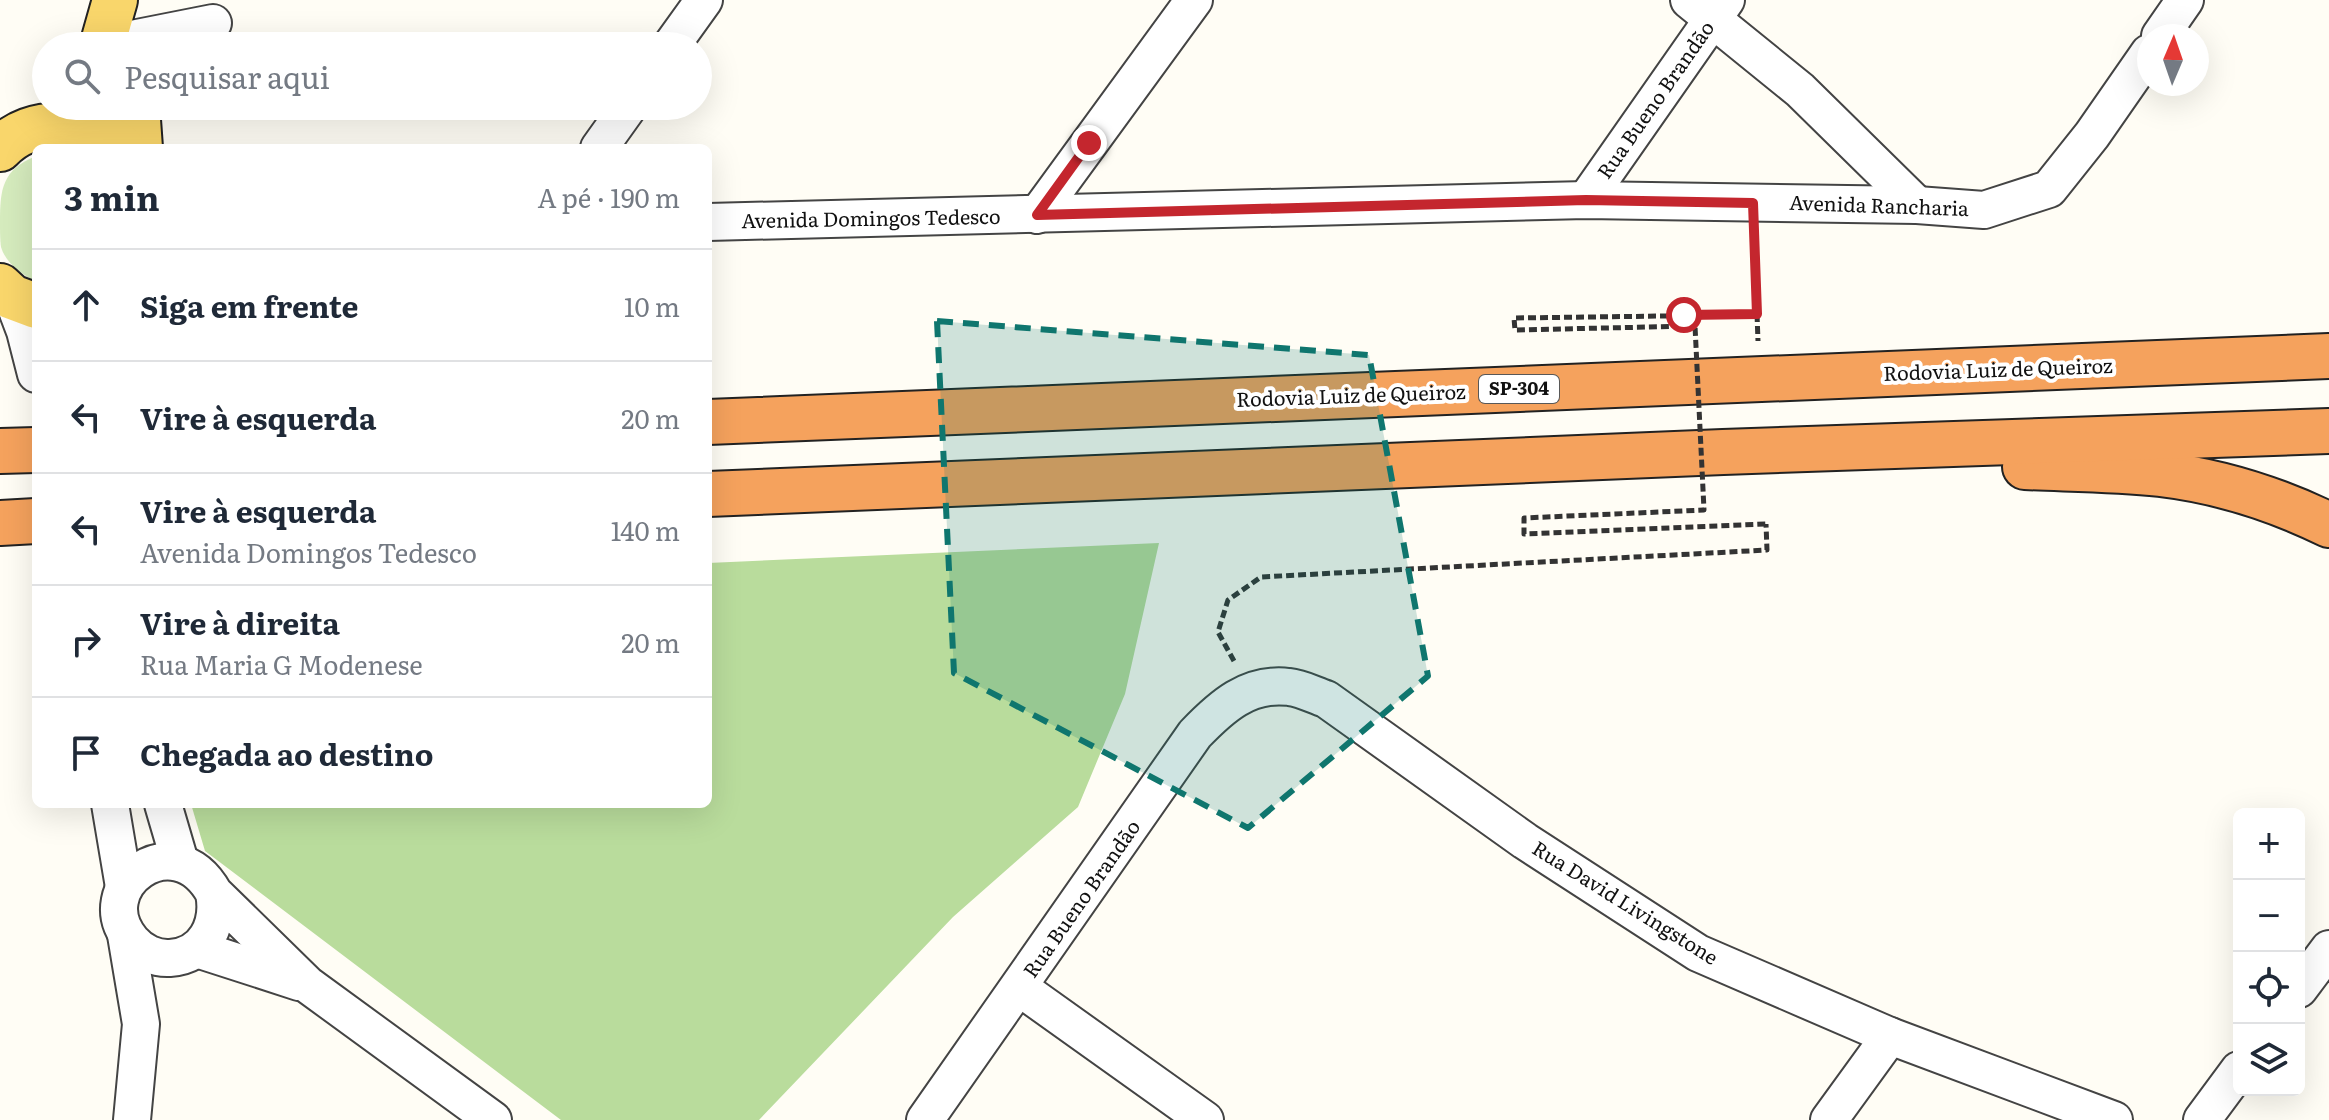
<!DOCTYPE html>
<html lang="pt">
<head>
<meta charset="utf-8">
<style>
  body { margin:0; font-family:Literata,serif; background:#f2f2f3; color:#1f2937 }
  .controls { position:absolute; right:24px; bottom:24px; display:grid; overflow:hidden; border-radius:12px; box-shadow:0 8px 32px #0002 }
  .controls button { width:72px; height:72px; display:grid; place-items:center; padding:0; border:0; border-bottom:2px solid #e0e1e3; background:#fff; color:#1f2937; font:40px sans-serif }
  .compass { position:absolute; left:2137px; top:24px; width:72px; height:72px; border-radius:50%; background:#fff; box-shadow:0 8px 32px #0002; rotate:2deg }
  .stop { position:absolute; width:24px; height:24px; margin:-18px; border:6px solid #c4262e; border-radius:50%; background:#fff }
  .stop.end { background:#c4262e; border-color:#fff; box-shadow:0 2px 8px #0008 }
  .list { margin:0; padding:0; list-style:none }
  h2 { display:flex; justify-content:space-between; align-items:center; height:104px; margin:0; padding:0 32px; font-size:34px }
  h2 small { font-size:26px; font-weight:400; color:#747a83 }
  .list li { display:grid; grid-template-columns:52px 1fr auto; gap:24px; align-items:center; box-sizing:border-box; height:112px; padding:0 32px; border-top:2px solid #e0e1e3 }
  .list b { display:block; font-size:30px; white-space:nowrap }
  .list p { margin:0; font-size:26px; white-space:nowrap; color:#747a83 }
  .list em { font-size:26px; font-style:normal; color:#747a83 }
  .icon { flex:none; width:44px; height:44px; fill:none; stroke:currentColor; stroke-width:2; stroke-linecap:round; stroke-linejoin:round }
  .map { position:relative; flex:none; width:2329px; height:1120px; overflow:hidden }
  .search { position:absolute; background:#fff; box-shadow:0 8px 32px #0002; left:32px; top:32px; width:680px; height:88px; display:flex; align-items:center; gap:20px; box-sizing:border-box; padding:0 28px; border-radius:44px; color:#747a83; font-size:30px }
  .panel { position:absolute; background:#fff; box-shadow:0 8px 32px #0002; left:32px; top:144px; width:680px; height:664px; border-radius:12px }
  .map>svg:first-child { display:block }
</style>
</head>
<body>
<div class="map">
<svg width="2329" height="1120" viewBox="0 0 2329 1120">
  <rect width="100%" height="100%" fill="#fffdf5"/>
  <path fill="#d5ebbd" d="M36,156V282C22,274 6,264 1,247C0,240 0,230 0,222C0,189 2,170 36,156Z"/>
  <polygon fill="#b9dc9c" points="1159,543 1125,694 1078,807 953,917 759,1120 561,1120 205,851 191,804 708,804 708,563"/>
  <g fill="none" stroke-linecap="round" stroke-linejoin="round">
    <g stroke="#444" stroke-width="40">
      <g id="minor">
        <polyline points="1689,0 1800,90 1917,205"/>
        <polyline points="2160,36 2185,0"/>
        <polyline points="104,40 127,40 213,23"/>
        <polyline points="671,46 704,0"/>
        <polyline points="599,148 629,106"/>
        <polyline points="1586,200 1726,0"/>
        <polyline points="1037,215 1194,0"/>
        <polyline points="708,222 1586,200 1917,205 1984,210 2049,189 2092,135 2149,53"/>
        <polyline points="12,297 25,331 36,374"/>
        <polyline points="110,804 124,887"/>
        <polyline points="163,804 180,862"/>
        <path d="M214,893C220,924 205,956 170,958C156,959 141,952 132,941C86,888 174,821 214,893L308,985L493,1120"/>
        <polyline points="126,935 141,1024 132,1120"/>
        <polyline points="197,949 299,982"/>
        <polyline points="1020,988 1205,1120"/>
        <polyline points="2299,989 2329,949"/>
        <path d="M925,1120L1195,734C1221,707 1248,682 1289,687C1301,688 1314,695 1326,699L1525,841L1698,953L1890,1036L2114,1120"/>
        <polyline points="1829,1120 1890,1036"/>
        <polyline points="2202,1120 2239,1070"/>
      </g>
    </g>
    <g stroke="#222" stroke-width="48">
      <g id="major">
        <polyline points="102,46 115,0"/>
        <polyline points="137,106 140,148"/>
        <path d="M0,149C32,115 89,120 122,148"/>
        <polyline points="0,286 12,297 36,306"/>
      </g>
    </g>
    <g stroke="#222" stroke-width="48">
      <g id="highway">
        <polyline points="708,422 2329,356"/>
        <polyline points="0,451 36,450"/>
        <path d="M2025,467C2069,469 2115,469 2160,474C2219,481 2276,499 2329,525"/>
        <polyline points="708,494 1723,452 2329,431"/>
        <polyline points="0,523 36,521"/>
      </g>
    </g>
    <g stroke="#333" stroke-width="5" stroke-dasharray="8 4" stroke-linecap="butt">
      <polyline points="1757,314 1758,341"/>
      <polyline points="1740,315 1757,314 1754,236"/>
      <polyline points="1234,661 1218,632 1228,600 1261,577 1767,550 1766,524"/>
    </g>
    <use href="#minor" stroke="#fff" stroke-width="36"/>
    <use href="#major" stroke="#f9d66b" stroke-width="44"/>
    <use href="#highway" stroke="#f5a25d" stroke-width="44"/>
    <polyline stroke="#333" stroke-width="5" stroke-dasharray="8 4" stroke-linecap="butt" points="1740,315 1514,318 1515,330 1695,326 1704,510 1524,518 1524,534 1766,524"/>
  </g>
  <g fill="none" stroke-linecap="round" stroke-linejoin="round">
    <polyline stroke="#c4262e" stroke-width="10" points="1089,143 1037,215 1586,200 1753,203 1757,314 1684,315"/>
  </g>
  <path fill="#0f766e" fill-opacity="0.2" stroke="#0f766e" stroke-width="6" stroke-dasharray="16 10" stroke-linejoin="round" d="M937,321L1369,355L1428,676L1248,828L954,673Z"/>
  <g text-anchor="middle" stroke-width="8" stroke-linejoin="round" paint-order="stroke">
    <rect fill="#fff" stroke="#585858" stroke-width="2" x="1479" y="375" width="80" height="28" rx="6"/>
    <g font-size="18" font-weight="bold" fill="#111">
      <text x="1519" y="395">SP-304</text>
    </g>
    <g font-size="20" fill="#111" stroke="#fff">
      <text transform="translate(1656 100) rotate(-55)" y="7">Rua Bueno Brandão</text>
      <text transform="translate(1879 206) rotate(2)" y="7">Avenida Rancharia</text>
      <text transform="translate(871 219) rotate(-1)" y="7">Avenida Domingos Tedesco</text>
      <text transform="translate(1998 370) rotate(-2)" y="7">Rodovia Luiz de Queiroz</text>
      <text transform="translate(1351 396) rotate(-2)" y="7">Rodovia Luiz de Queiroz</text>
      <text transform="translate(1082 899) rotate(-55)" y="7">Rua Bueno Brandão</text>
      <text transform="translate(1625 903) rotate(32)" y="7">Rua David Livingstone</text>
    </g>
  </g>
</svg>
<div class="controls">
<button>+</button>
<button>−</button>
<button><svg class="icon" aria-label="locate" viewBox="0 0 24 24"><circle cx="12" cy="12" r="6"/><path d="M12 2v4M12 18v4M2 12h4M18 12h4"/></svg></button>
<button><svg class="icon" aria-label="layers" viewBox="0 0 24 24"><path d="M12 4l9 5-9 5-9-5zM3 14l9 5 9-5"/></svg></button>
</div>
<svg class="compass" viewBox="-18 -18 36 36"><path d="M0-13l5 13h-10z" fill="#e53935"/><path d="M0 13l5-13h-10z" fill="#747a83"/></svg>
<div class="stop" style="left:1684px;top:315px"></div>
<div class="stop end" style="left:1089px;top:143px"></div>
<div class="search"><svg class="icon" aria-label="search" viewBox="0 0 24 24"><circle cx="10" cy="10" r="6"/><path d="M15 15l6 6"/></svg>Pesquisar aqui</div>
<section class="panel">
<h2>3 min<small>A pé · 190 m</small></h2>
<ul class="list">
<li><svg class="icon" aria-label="ahead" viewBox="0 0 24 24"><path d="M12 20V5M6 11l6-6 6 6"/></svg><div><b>Siga em frente</b></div><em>10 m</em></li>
<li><svg class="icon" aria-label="left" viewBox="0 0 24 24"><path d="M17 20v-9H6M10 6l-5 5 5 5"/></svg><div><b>Vire à esquerda</b></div><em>20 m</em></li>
<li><svg class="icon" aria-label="left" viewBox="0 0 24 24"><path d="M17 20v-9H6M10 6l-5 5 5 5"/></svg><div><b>Vire à esquerda</b><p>Avenida Domingos Tedesco</p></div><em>140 m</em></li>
<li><svg class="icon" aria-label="right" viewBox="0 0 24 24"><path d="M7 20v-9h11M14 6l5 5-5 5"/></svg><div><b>Vire à direita</b><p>Rua Maria G Modenese</p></div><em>20 m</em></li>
<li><svg class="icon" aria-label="arrive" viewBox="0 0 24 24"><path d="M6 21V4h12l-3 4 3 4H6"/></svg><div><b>Chegada ao destino</b></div></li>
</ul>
</section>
</div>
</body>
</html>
